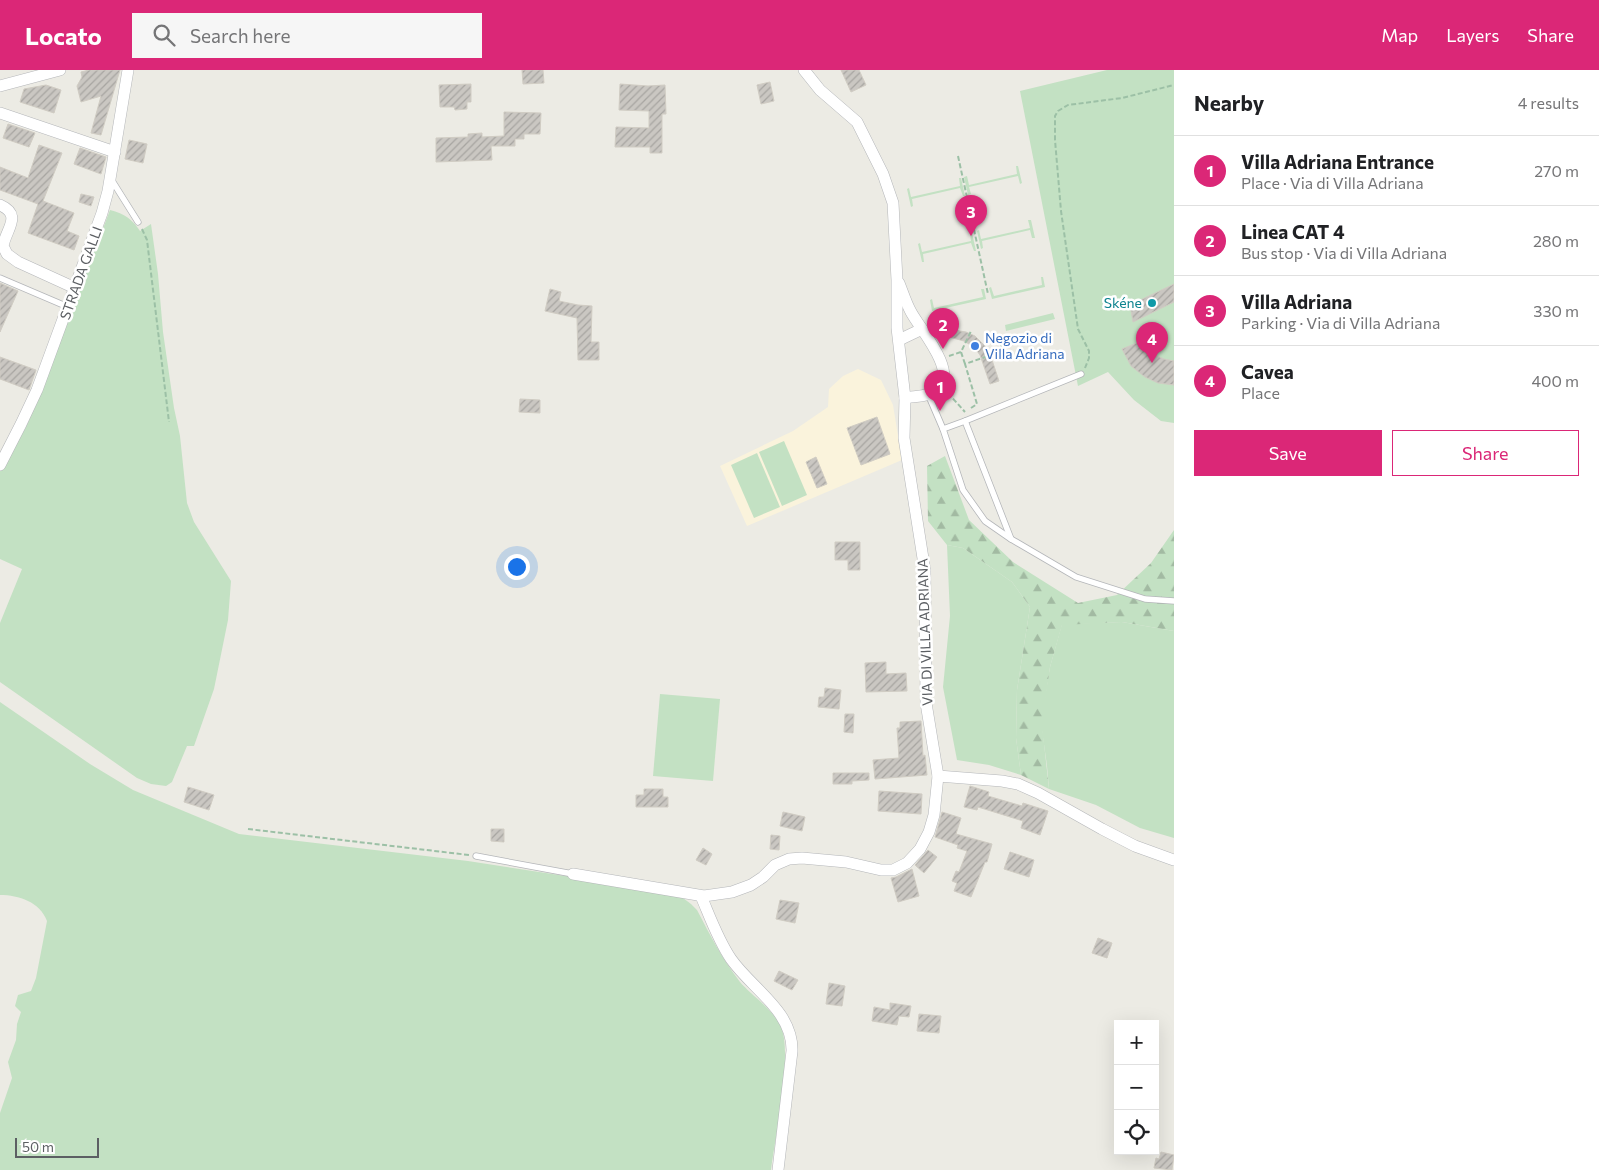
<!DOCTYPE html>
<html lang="en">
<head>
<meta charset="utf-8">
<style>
  body { margin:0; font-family:Commissioner,sans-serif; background:#f6f6f6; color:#202124 }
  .controls { position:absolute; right:15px; bottom:15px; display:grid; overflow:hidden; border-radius:0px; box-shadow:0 5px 20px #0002 }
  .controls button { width:45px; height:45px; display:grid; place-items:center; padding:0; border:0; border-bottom:1px solid #e0e0e0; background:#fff; color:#202124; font:25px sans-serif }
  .scale { position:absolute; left:15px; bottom:12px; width:84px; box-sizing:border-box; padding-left:5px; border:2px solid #5c5f63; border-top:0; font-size:14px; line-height:18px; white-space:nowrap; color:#5c5f63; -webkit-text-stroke:4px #fff; paint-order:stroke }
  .you { position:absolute; left:516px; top:496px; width:18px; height:18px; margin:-12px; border:4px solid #fff; border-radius:50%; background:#1a73e8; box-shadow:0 0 0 8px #1a73e833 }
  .badge { display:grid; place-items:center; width:32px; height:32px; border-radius:50%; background:#db2777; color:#fff; font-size:16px; font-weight:700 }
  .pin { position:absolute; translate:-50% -41px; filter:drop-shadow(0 1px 2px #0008) }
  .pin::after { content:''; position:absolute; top:26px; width:18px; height:15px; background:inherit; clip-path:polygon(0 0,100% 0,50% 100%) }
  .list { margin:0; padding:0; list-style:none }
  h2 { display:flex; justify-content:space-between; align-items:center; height:65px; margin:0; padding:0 20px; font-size:21px }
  h2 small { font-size:16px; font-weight:400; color:#757577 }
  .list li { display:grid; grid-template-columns:32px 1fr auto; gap:15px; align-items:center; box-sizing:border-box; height:70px; padding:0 20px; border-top:1px solid #e0e0e0 }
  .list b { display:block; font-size:19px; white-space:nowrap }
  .list p { margin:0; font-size:16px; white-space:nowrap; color:#757577 }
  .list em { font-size:16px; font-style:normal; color:#757577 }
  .actions { display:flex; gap:10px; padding:15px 20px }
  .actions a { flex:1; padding:11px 0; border:1px solid #db2777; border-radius:0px; text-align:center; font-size:18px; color:#db2777 }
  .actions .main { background:#db2777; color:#fff }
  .icon { flex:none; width:28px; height:28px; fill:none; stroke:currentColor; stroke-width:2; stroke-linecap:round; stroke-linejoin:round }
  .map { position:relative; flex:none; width:1174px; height:1100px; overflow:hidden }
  header { display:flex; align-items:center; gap:30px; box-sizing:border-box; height:70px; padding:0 25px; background:#db2777; color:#fff }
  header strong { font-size:24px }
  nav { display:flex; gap:28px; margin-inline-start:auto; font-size:18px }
  .search { width:350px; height:45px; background:#f6f6f6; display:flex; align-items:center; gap:12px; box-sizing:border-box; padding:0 18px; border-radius:0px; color:#757577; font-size:19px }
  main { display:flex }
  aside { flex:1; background:#fff }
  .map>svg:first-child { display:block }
</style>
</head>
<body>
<header>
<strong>Locato</strong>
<div class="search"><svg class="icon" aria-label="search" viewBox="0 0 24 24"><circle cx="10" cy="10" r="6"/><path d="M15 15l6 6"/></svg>Search here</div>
<nav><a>Map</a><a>Layers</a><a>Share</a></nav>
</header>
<main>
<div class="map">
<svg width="1174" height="1100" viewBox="0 0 1174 1100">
  <defs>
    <pattern id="forest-firs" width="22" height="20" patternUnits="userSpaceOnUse" patternTransform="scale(1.25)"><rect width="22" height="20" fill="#c3e1c3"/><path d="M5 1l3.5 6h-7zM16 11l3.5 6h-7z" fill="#a2baa2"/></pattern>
    <pattern id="building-hatch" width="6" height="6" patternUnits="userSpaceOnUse" patternTransform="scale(1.25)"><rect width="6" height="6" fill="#cac7c2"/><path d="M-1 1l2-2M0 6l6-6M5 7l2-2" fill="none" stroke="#a7a5a1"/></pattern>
  </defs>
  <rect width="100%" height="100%" fill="#ecebe4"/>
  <polygon fill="#faf3dc" points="858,299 881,310 893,335 902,390 747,456 720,396 793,361 828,337 829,319 843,306"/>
  <g fill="#c3e1c3">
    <polygon points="1107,0 1174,0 1174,353 1161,351 1134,330 1108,302 1078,316 1020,21"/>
    <polygon points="1016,96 1018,96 1022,113 1020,114 1018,106 969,117 971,124 968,125 964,107 967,106 969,115 1017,104"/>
    <polygon points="959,108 961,108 965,126 963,126 960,118 912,129 913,136 911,137 907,119 909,118 911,127 960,116"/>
    <path d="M110,140C125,144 132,149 140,161L151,154L158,204L163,262L174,338L180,366L187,433L194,452L231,511L228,550L214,619L194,676H187L172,712L166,716L151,714L137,708L0,612V553L22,499L0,489V401L25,359L40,325Z"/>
    <polygon points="1028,150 1031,150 1035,168 1032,168 1030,160 982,171 983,178 981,179 977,161 979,160 981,169 1030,158"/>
    <polygon points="970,163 972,163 976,181 974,181 971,173 923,184 924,192 922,192 918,174 920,173 922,182 971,171"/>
    <polygon points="1041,207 1043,207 1045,217 992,229 989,218 991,217 994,226 1042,215"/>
    <polygon points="981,219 984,219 986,229 932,241 930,230 932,229 934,238 983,227"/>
    <polygon points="1053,243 1055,249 1006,261 1005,255"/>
    <polygon points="784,371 807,425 782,436 759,382"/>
    <polygon points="757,383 780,437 754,448 731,395"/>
    <polygon points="947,475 963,478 1012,512 1030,537 1017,620 1016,668 1021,705 989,695 957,690 943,617 950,546"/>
    <polygon points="1122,552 1174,561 1174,768 1140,758 1096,735 1049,719 1047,696 1041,653 1050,597 1062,554"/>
    <polygon points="660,624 720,629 713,711 653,706"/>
    <path d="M0,632L90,694L133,720L239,764L468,791L572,807L683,828L691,834L697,840C710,865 723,890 740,912C751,925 775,941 781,957C793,984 775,1068 771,1100H0V1043L12,1008L8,992L16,970L17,954L21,942L15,936L18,925L31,921L36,908L47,851C40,832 19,825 0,825Z"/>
  </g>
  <polygon fill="url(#forest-firs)" points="945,386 969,450 1013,492 1078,533 1117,525 1151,493 1174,460 1174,561 1122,552 1062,555 1050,597 1042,655 1049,719 1021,705 1016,668 1017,620 1030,537 1012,512 963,478 947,475 928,451 927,396"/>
  <g fill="url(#building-hatch)" stroke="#d0ccc3">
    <polygon points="89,0 120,0 101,65 91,63 101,26 81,32 77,16 82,7 81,2"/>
    <polygon points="522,0 543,0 544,13 523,14"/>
    <polygon points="841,0 859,0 866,15 851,22"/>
    <polygon points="770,12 774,31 761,34 757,15"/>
    <polygon points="471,14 471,32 467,32 467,39 455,40 454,37 440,37 439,15"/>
    <polygon points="620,14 648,16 665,15 666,44 662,44 662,83 650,83 650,77 615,77 616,57 649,58 649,41 619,40"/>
    <polygon points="46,15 61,20 54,43 20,32 24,19"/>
    <polygon points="504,42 541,43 540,64 524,64 524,69 515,69 515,76 491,76 492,90 436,92 436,68 468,67 468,64 482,63 482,67 504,66"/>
    <polygon points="8,54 35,63 29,77 3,68"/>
    <polygon points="129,70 147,74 143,93 125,89"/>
    <polygon points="39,75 62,83 43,131 74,143 67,161 79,166 74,180 28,163 38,134 0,120 0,97 28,108"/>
    <polygon points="80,78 106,87 101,104 74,94"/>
    <polygon points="81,124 94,127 91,136 79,132"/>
    <polygon points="0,213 18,221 0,262"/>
    <polygon points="1174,214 1174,232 1133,252 1130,235"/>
    <polygon points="550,219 561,222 559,231 578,235 592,236 591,272 599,272 599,290 578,290 577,248 545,241"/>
    <polygon points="954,260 966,262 975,266 985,276 990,284 999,311 990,314 980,285 974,277 964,271 934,263"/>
    <polygon points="1144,270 1153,284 1164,289 1174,291 1174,315 1158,313 1145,307 1131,296 1122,279"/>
    <polygon points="0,287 36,300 29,320 0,309"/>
    <polygon points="520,329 540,330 540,343 519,342"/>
    <polygon points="877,347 890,384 861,395 847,358"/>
    <polygon points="816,387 827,414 817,418 806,392"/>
    <polygon points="835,472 860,472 860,500 848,500 848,490 835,490"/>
    <polygon points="886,592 886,604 906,603 907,621 866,622 865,593"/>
    <polygon points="825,618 841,620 839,639 818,637 819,627 824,627"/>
    <polygon points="845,644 854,644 853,663 844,662"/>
    <polygon points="921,651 923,686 925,685 927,705 875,709 873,690 899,688 897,658 900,658 900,652"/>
    <polygon points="833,703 869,703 869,710 852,711 852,714 833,714"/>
    <polygon points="970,716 989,722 988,726 1022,736 1023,733 1048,741 1040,765 1021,758 1023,751 978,737 977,740 964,737"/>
    <polygon points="188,717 214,725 209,740 184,732"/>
    <polygon points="644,719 663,719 663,727 668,727 668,737 636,737 636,725 644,725"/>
    <polygon points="879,721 922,724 921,744 878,741"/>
    <polygon points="783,742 805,747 802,761 780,756"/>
    <polygon points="942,742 961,748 956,764 992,774 987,792 985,792 971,827 954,821 957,813 952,811 956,801 959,802 967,781 957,778 958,775 935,767"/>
    <polygon points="491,759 504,759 504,772 491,771"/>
    <polygon points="771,765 780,766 779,780 770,779"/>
    <polygon points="703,778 712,784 706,795 696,790"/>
    <polygon points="928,780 937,787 924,803 915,795"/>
    <polygon points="1010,782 1034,790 1029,807 1004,799"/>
    <polygon points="912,799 919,826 898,832 891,808 896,807"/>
    <polygon points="780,830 799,833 795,853 776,849"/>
    <polygon points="1098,868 1112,873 1107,888 1092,883"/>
    <polygon points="779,901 798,910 792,920 774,911"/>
    <polygon points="829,913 845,916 842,936 826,934"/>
    <polygon points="890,933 911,936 909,947 899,946 897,955 872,951 874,937 890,940"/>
    <polygon points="919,944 941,946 939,963 917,961"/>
    <polygon points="1161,1082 1174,1085 1172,1100 1154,1098 1156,1088 1159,1089"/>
  </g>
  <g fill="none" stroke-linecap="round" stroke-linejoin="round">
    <g stroke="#b4b6b9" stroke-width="7">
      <g id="service">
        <polyline points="111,109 138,152"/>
        <polyline points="0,208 68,237"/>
        <polyline points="928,324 943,359"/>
        <polyline points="965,351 1011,469 1076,507 1145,529 1174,531"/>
        <polyline points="1011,469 985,451 963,420 943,359 965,351 1081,304"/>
        <polyline points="476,786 573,804"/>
      </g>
    </g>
    <g stroke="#b4b6b9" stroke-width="12">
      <g id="minor">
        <polyline points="0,16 60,0"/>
        <polyline points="0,43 115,82"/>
        <path d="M0,135C23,145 6,159 3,176L7,184L18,192L75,218"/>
        <path d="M899,213C903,223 906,233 911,242C920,259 957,300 939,319C931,327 915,326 905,328"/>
        <polyline points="899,270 922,259"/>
        <polyline points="0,395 21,354 37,320 102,143 108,121 128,0"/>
        <polyline points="938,706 1002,711 1018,714 1038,723 1102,759 1135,776 1174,790"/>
        <polyline points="573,804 704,826 732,822 751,815 763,807 775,795 789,789 802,788 846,792 881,800 893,800 907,793 920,779 929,762 934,745 938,706 926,633 925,501 904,368 905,328 897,258 897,210 893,133 883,104 857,52 820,20 804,0"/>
        <path d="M701,826C710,847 718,870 731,889C752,919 793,941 792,981L778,1100"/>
      </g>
    </g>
    <g stroke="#9cc0a6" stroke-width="2" stroke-dasharray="5 2.5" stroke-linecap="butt">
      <polyline points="958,86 988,224"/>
      <polyline points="142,159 147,170 169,352"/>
      <polyline points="949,286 961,282"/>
      <polyline points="965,294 961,282 971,261"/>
      <polyline points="1085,298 1089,288 1089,281 1078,259 1061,141 1055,70 1055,46 1058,41 1068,35 1122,28 1174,15"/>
      <polyline points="948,323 965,342"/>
      <polyline points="971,338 977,334 965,294 1000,282 1003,265"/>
      <polyline points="248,759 469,785"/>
    </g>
    <use href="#service" stroke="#fff" stroke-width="5.5"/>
    <use href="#minor" stroke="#fff" stroke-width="11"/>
  </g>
  <circle fill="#0f9aa8" stroke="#fff" stroke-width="2" cx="1152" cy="233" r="5"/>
  <circle fill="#3f7fe0" stroke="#fff" stroke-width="2" cx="975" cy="276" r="5"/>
  <g text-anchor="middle" stroke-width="5" stroke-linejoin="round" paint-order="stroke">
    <g font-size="14" fill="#5c5f63" stroke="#fff">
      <text transform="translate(81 203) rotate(-70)" y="5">STRADA GALLI</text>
      <text transform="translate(925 562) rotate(-92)" y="5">VIA DI VILLA ADRIANA</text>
    </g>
    <g font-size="14" fill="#0d838f" stroke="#fff" text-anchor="end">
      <text x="1142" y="238">Skéne</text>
    </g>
    <g font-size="14" fill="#366cbe" stroke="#fff" text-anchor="start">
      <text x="985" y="273">Negozio di<tspan x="985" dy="16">Villa Adriana</tspan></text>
    </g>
  </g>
</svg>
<div class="controls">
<button>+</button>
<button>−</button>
<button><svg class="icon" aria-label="locate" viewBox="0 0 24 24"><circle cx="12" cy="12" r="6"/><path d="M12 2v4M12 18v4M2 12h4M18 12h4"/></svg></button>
</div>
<div class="scale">50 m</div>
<div class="you"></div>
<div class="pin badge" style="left:940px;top:341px">1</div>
<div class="pin badge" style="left:943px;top:279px">2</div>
<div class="pin badge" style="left:971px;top:166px">3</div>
<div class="pin badge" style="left:1152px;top:293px">4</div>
</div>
<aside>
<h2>Nearby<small>4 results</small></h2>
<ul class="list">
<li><span class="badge">1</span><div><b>Villa Adriana Entrance</b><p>Place · Via di Villa Adriana</p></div><em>270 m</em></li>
<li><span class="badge">2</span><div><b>Linea CAT 4</b><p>Bus stop · Via di Villa Adriana</p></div><em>280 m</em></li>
<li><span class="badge">3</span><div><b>Villa Adriana</b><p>Parking · Via di Villa Adriana</p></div><em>330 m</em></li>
<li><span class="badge">4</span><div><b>Cavea</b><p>Place</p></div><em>400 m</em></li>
</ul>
<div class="actions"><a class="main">Save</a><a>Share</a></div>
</aside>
</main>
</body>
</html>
